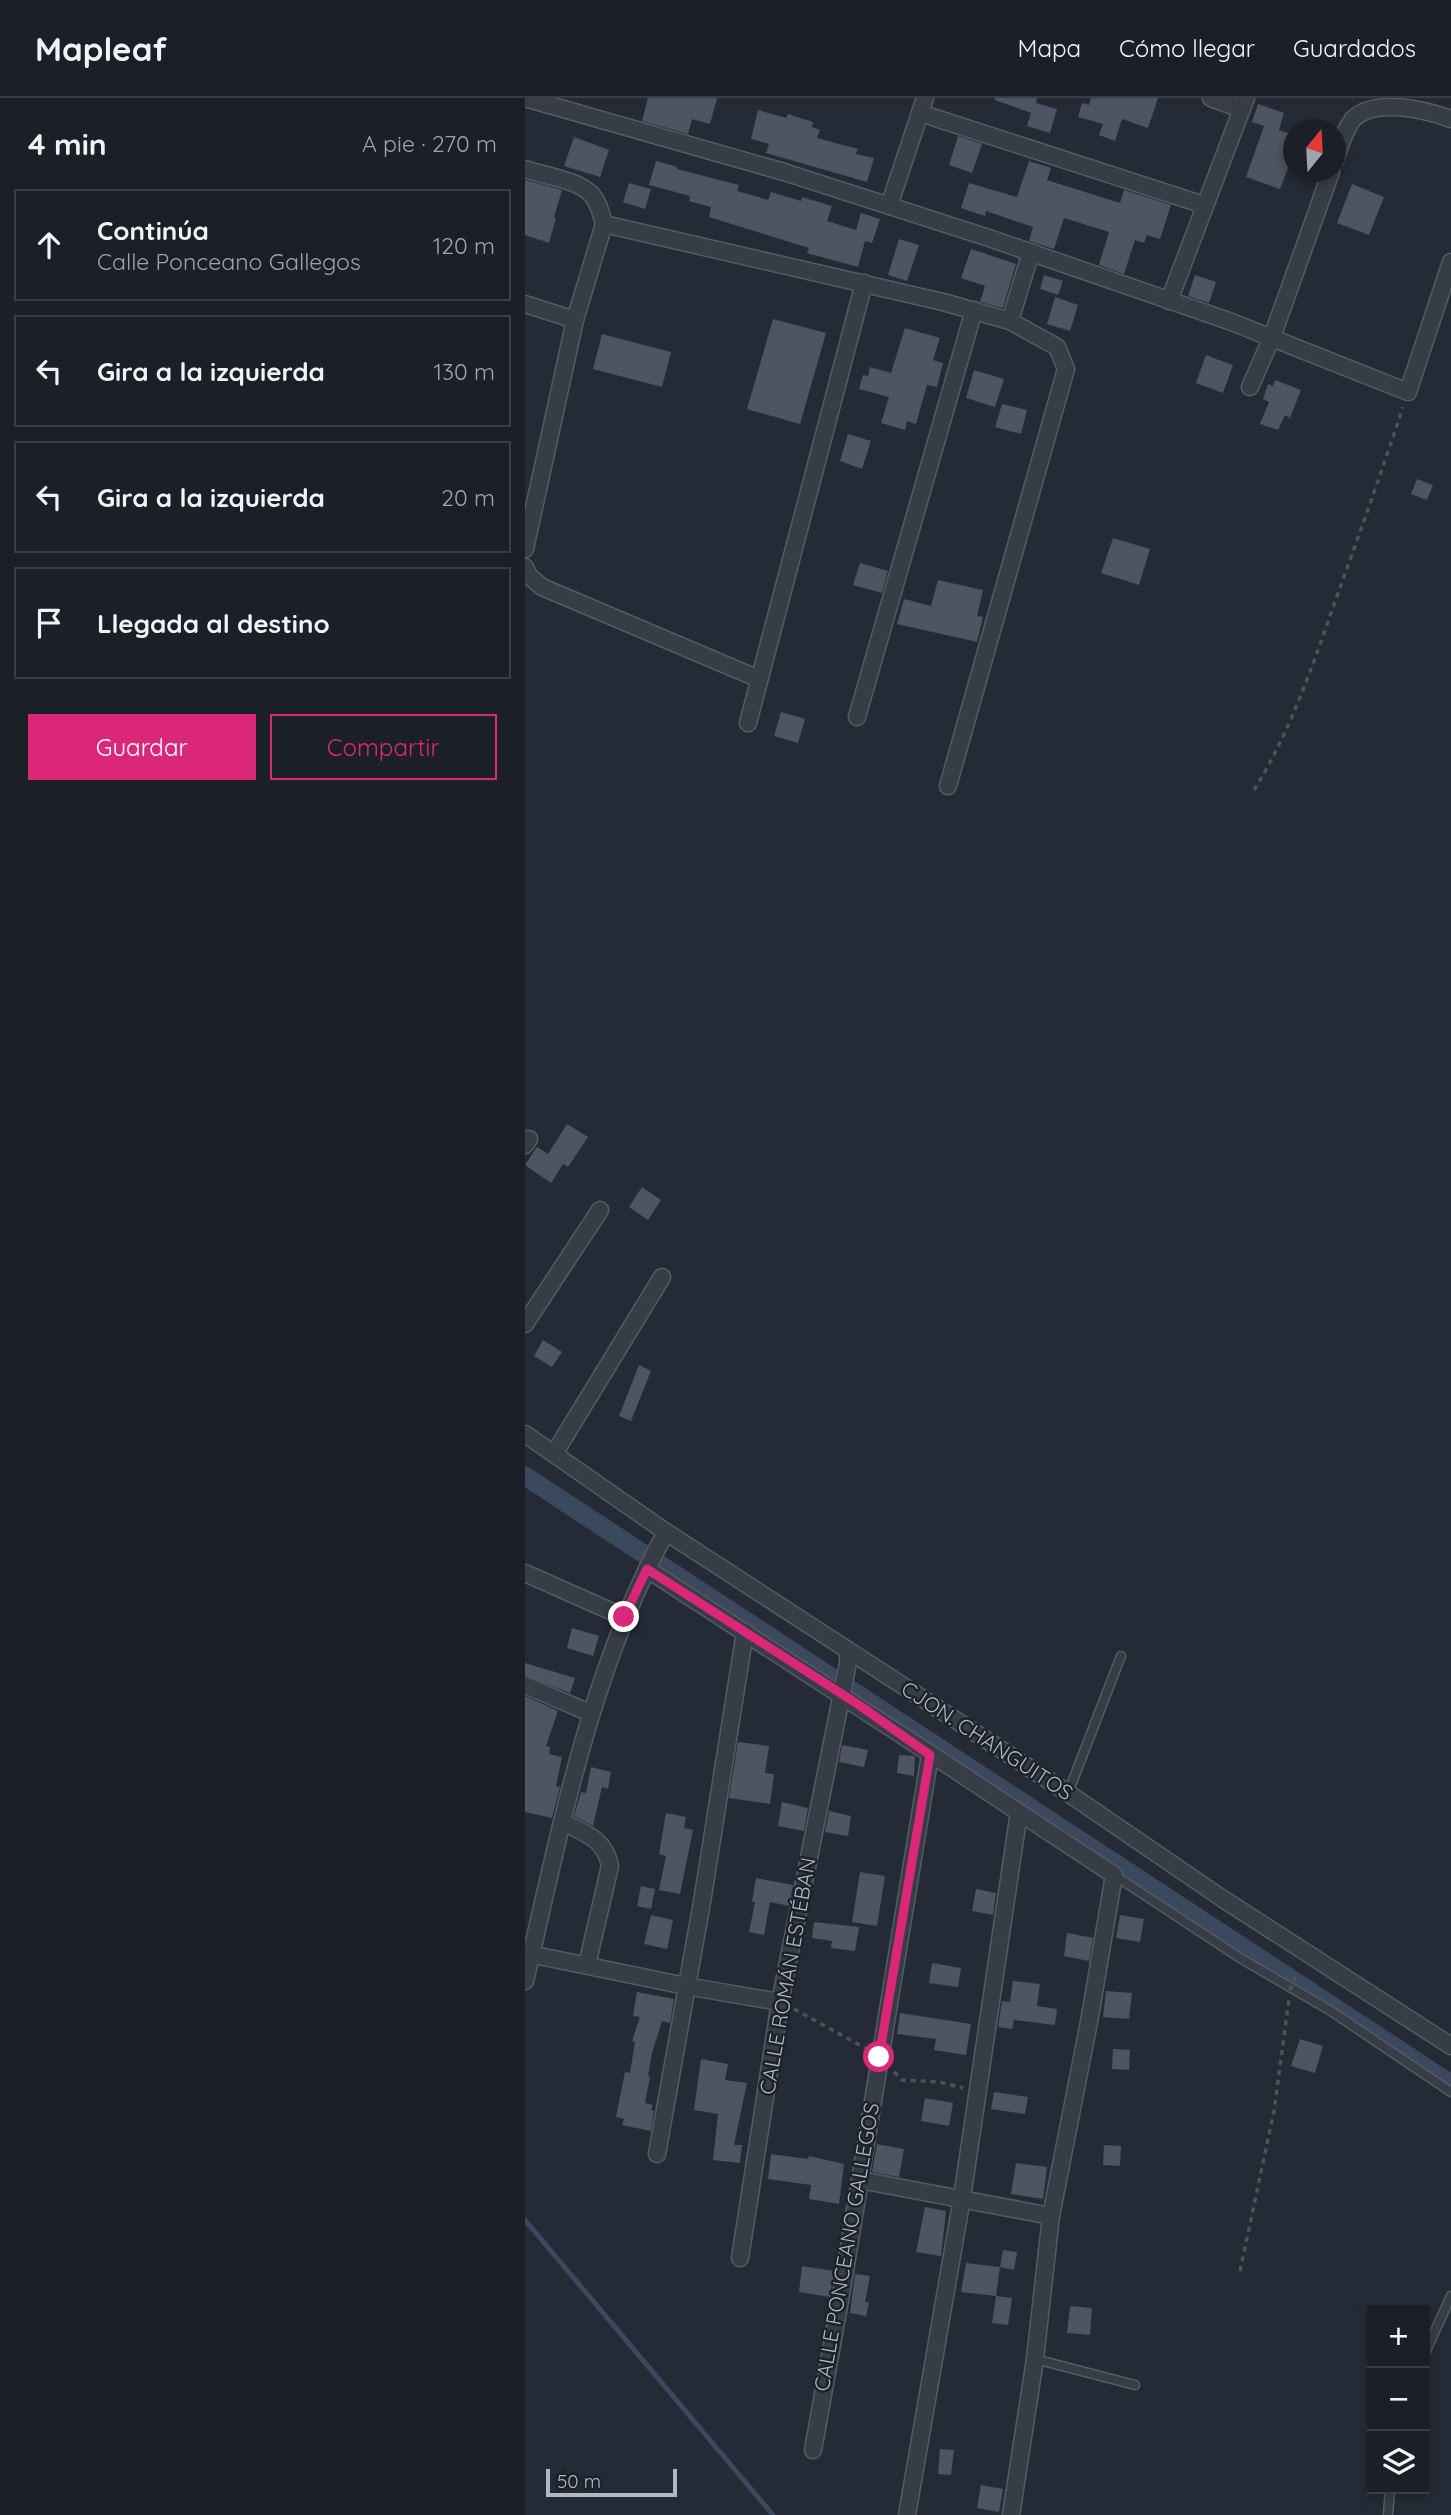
<!DOCTYPE html>
<html lang="es">
<head>
<meta charset="utf-8">
<style>
  body { margin:0; font-family:Quicksand,sans-serif; background:#242830; color:#f1f3f6 }
  .controls { position:absolute; right:21px; bottom:21px; display:grid; overflow:hidden; border-radius:0px; box-shadow:0 4px 10px #0003 }
  .controls button { width:63px; height:63px; display:grid; place-items:center; padding:0; border:0; border-bottom:2px solid #393e45; background:#1b2028; color:#f1f3f6; font:35px sans-serif }
  .compass { position:absolute; left:758px; top:21px; width:63px; height:63px; border-radius:50%; background:#1b2028; box-shadow:0 4px 10px #0003; rotate:18deg }
  .scale { position:absolute; left:21px; bottom:18px; width:131px; box-sizing:border-box; padding-left:7px; border:4px solid #b2b8c3; border-top:0; font-size:19px; line-height:24px; white-space:nowrap; color:#b2b8c3; -webkit-text-stroke:5px #1c222b; paint-order:stroke }
  .stop { position:absolute; width:21px; height:21px; margin:-16px; border:5px solid #db2777; border-radius:50%; background:#fff }
  .stop.end { background:#db2777; border-color:#fff; box-shadow:0 2px 7px #0008 }
  .list { margin:0; padding:0; list-style:none }
  h2 { display:flex; justify-content:space-between; align-items:center; height:91px; margin:0; padding:0 28px; font-size:30px }
  h2 small { font-size:23px; font-weight:400; color:#a0a3a8 }
  .list li { display:grid; grid-template-columns:46px 1fr auto; gap:21px; align-items:center; box-sizing:border-box; height:112px; margin:0 14px 14px; padding:0 14px; border:2px solid #393e45; border-radius:0px }
  .list b { display:block; font-size:26px; white-space:nowrap }
  .list p { margin:0; font-size:23px; white-space:nowrap; color:#a0a3a8 }
  .list em { font-size:23px; font-style:normal; color:#a0a3a8 }
  .actions { display:flex; gap:14px; padding:21px 28px }
  .actions a { flex:1; padding:16px 0; border:2px solid #db2777; border-radius:0px; text-align:center; font-size:24px; color:#db2777 }
  .actions .main { background:#db2777; color:#fff }
  .icon { flex:none; width:38px; height:38px; fill:none; stroke:currentColor; stroke-width:2; stroke-linecap:round; stroke-linejoin:round }
  .map { position:relative; flex:none; width:926px; height:2417px; overflow:hidden }
  header { display:flex; align-items:center; gap:42px; box-sizing:border-box; height:98px; padding:0 35px; background:#1b2028; border-bottom:2px solid #393e45 }
  header strong { font-size:33px }
  nav { display:flex; gap:38px; margin-inline-start:auto; font-size:24px }
  main { display:flex }
  aside { flex:1; background:#1b2028 }
  .map>svg:first-child { display:block }
</style>
</head>
<body>
<header>
<strong>Mapleaf</strong>
<nav><a>Mapa</a><a>Cómo llegar</a><a>Guardados</a></nav>
</header>
<main>
<aside>
<h2>4 min<small>A pie · 270 m</small></h2>
<ul class="list">
<li><svg class="icon" aria-label="ahead" viewBox="0 0 24 24"><path d="M12 20V5M6 11l6-6 6 6"/></svg><div><b>Continúa</b><p>Calle Ponceano Gallegos</p></div><em>120 m</em></li>
<li><svg class="icon" aria-label="left" viewBox="0 0 24 24"><path d="M17 20v-9H6M10 6l-5 5 5 5"/></svg><div><b>Gira a la izquierda</b></div><em>130 m</em></li>
<li><svg class="icon" aria-label="left" viewBox="0 0 24 24"><path d="M17 20v-9H6M10 6l-5 5 5 5"/></svg><div><b>Gira a la izquierda</b></div><em>20 m</em></li>
<li><svg class="icon" aria-label="arrive" viewBox="0 0 24 24"><path d="M6 21V4h12l-3 4 3 4H6"/></svg><div><b>Llegada al destino</b></div></li>
</ul>
<div class="actions"><a class="main">Guardar</a><a>Compartir</a></div>
</aside>
<div class="map">
<svg width="926" height="2417" viewBox="0 0 926 2417">
  <rect width="100%" height="100%" fill="#242b36"/>
  <g fill="none" stroke-linecap="round" stroke-linejoin="round">
    <polyline stroke="#3b485d" stroke-width="5" points="0,2122 248,2417"/>
    <polyline stroke="#3b485d" stroke-width="19" points="0,1378 926,1986"/>
  </g>
  <g fill="#4c5561">
    <polygon points="123,0 192,0 185,26 167,21 163,36 117,23"/>
    <polygon points="470,0 512,0 511,5 532,11 525,35 502,28 506,15 470,2"/>
    <polygon points="566,0 633,0 623,30 597,21 590,43 574,37 578,26 553,19 557,5 564,7"/>
    <polygon points="733,6 759,15 754,32 768,37 768,57 755,91 721,79 739,28 727,24"/>
    <polygon points="233,12 261,20 263,16 288,24 287,29 295,32 292,40 333,51 331,56 349,60 342,84 241,55 244,46 226,41"/>
    <polygon points="433,38 457,46 447,75 424,67"/>
    <polygon points="49,39 84,52 75,79 39,68"/>
    <polygon points="131,63 152,69 152,71 214,87 212,93 243,102 246,94 276,103 277,99 307,108 302,123 331,132 336,115 355,121 347,145 340,143 333,169 282,155 284,150 184,119 186,109 164,103 165,98 124,87"/>
    <polygon points="504,63 526,70 522,82 595,105 599,92 646,107 635,141 622,137 619,145 610,142 599,176 574,167 584,134 539,120 529,151 504,143 508,129 461,113 460,118 436,110 444,85 492,99"/>
    <polygon points="0,82 37,92 29,119 31,120 24,145 0,137"/>
    <polygon points="104,85 126,91 120,111 98,104"/>
    <polygon points="827,86 859,99 844,137 812,125"/>
    <polygon points="374,141 394,147 382,183 363,177"/>
    <polygon points="446,151 491,166 478,210 455,204 460,188 436,180"/>
    <polygon points="519,177 538,183 533,197 515,191"/>
    <polygon points="670,177 691,184 684,205 663,198"/>
    <polygon points="530,199 553,207 545,233 522,226"/>
    <polygon points="248,221 301,235 275,326 222,311"/>
    <polygon points="380,230 415,240 408,262 418,265 412,289 402,287 391,326 382,323 380,332 356,325 364,299 334,291 338,277 343,278 345,269 366,275"/>
    <polygon points="77,236 146,254 137,289 68,271"/>
    <polygon points="681,257 708,267 698,295 671,285"/>
    <polygon points="449,272 479,281 470,309 441,300"/>
    <polygon points="750,282 776,292 765,320 760,317 753,332 735,326 744,304 738,301 743,286 748,288"/>
    <polygon points="477,306 502,312 496,336 470,329"/>
    <polygon points="323,336 346,343 337,371 315,363"/>
    <polygon points="892,381 908,387 902,402 886,396"/>
    <polygon points="588,440 625,451 614,487 576,475"/>
    <polygon points="335,465 363,473 357,495 328,487"/>
    <polygon points="413,482 458,492 452,518 458,519 452,544 372,526 379,501 406,508"/>
    <polygon points="256,614 280,621 273,645 249,638"/>
    <polygon points="42,1026 63,1039 43,1069 38,1066 26,1085 0,1067 12,1049 23,1056"/>
    <polygon points="117,1089 136,1102 123,1122 104,1109"/>
    <polygon points="18,1242 37,1254 27,1269 9,1258"/>
    <polygon points="114,1267 126,1273 106,1323 94,1318"/>
    <polygon points="47,1530 74,1538 68,1558 42,1550"/>
    <polygon points="0,1565 50,1580 45,1595 0,1577"/>
    <polygon points="0,1598 33,1613 21,1648 25,1649 24,1656 37,1659 31,1688 35,1689 27,1720 0,1714"/>
    <polygon points="213,1644 244,1648 240,1675 249,1676 245,1706 204,1700"/>
    <polygon points="317,1647 343,1652 339,1669 314,1664"/>
    <polygon points="374,1657 390,1658 389,1678 372,1675"/>
    <polygon points="66,1669 86,1674 83,1691 77,1689 68,1728 49,1718 56,1694 61,1695"/>
    <polygon points="257,1704 283,1710 279,1733 253,1728"/>
    <polygon points="304,1713 326,1718 323,1738 300,1734"/>
    <polygon points="141,1715 161,1719 159,1730 168,1732 155,1796 134,1792 141,1758 134,1756"/>
    <polygon points="335,1774 360,1778 352,1828 327,1824"/>
    <polygon points="231,1780 268,1787 264,1808 245,1804 239,1837 224,1834 230,1804 227,1804"/>
    <polygon points="116,1788 130,1791 126,1811 112,1808"/>
    <polygon points="451,1791 471,1795 468,1817 447,1813"/>
    <polygon points="126,1817 148,1822 142,1851 119,1846"/>
    <polygon points="595,1817 619,1821 615,1844 591,1840"/>
    <polygon points="289,1824 334,1829 330,1853 306,1850 307,1843 287,1840"/>
    <polygon points="542,1835 568,1840 564,1863 539,1858"/>
    <polygon points="407,1865 436,1870 433,1889 404,1885"/>
    <polygon points="488,1883 515,1886 512,1908 532,1911 530,1927 489,1922 487,1931 473,1929 477,1903 485,1904"/>
    <polygon points="581,1893 607,1895 604,1921 578,1919"/>
    <polygon points="112,1894 149,1901 145,1925 137,1923 127,1955 123,1978 125,1979 120,2005 128,2007 126,2012 129,2013 126,2033 97,2027 99,2021 91,2019 100,1974 105,1975 110,1944 107,1943 115,1919 108,1918"/>
    <polygon points="375,1915 446,1926 441,1957 409,1952 411,1941 372,1936"/>
    <polygon points="775,1941 798,1948 790,1975 766,1968"/>
    <polygon points="588,1951 605,1952 604,1972 587,1971"/>
    <polygon points="176,1961 203,1966 200,1982 222,1985 209,2047 217,2047 215,2065 188,2062 193,2016 169,2012"/>
    <polygon points="469,1994 503,1999 500,2016 466,2011"/>
    <polygon points="400,2000 428,2005 424,2028 396,2023"/>
    <polygon points="352,2046 379,2051 374,2079 347,2074"/>
    <polygon points="579,2047 596,2048 595,2068 578,2067"/>
    <polygon points="246,2056 283,2061 284,2058 319,2066 314,2106 284,2101 286,2087 243,2081"/>
    <polygon points="491,2065 522,2069 518,2101 486,2096"/>
    <polygon points="400,2109 421,2113 416,2158 391,2154"/>
    <polygon points="478,2152 492,2154 489,2172 475,2169"/>
    <polygon points="441,2165 475,2169 471,2198 436,2194"/>
    <polygon points="277,2168 309,2173 305,2199 274,2194"/>
    <polygon points="330,2176 345,2178 340,2204 344,2205 341,2218 325,2215"/>
    <polygon points="471,2198 487,2200 483,2227 467,2225"/>
    <polygon points="545,2208 567,2210 565,2237 542,2235"/>
    <polygon points="415,2351 429,2352 426,2377 413,2376"/>
    <polygon points="456,2387 478,2391 474,2414 452,2410"/>
  </g>
  <g fill="none" stroke-linecap="round" stroke-linejoin="round">
    <g stroke="#555b64" stroke-width="11">
      <g id="service">
        <polyline points="543,1695 596,1558"/>
        <polyline points="589,1777 715,1860 806,1913 926,1994"/>
        <polyline points="900,2255 926,2198"/>
        <polyline points="510,2261 610,2287"/>
        <polyline points="863,2417 865,2391"/>
      </g>
    </g>
    <g stroke="#555b64" stroke-width="19">
      <g id="minor">
        <polyline points="0,0 259,74 464,140 704,223 883,294 926,164"/>
        <polyline points="686,0 716,11"/>
        <polyline points="395,15 679,107"/>
        <path d="M810,62C815,48 819,33 828,21C850,0 898,11 926,21"/>
        <path d="M0,71C17,77 52,82 65,95C73,102 76,115 79,126L418,204L485,223L532,249L541,271L423,688"/>
        <polyline points="364,108 400,0"/>
        <polyline points="644,203 721,0"/>
        <polyline points="0,206 50,222"/>
        <polyline points="485,223 506,154"/>
        <polyline points="725,289 747,239 806,74"/>
        <polyline points="0,451 50,222 79,126"/>
        <polyline points="0,469 4,478 17,489 234,581"/>
        <polyline points="332,619 449,212"/>
        <polyline points="223,625 339,185"/>
        <polyline points="0,1047 4,1041"/>
        <polyline points="0,1226 75,1112"/>
        <polyline points="0,1336 141,1434 543,1695 698,1801 926,1948"/>
        <polyline points="29,1356 137,1179"/>
        <path d="M122,1471C278,1572 434,1674 589,1777L564,1924L526,2118L510,2261L486,2417"/>
        <polyline points="0,1475 99,1519"/>
        <polyline points="0,1587 65,1615"/>
        <path d="M38,1724C61,1736 80,1741 85,1768L62,1867"/>
        <polyline points="0,1855 161,1888 255,1904"/>
        <path d="M0,1883C36,1730 65,1573 141,1434"/>
        <polyline points="132,2056 177,1804 220,1534"/>
        <polyline points="335,2082 526,2118"/>
        <polyline points="215,2160 255,1904 323,1565 323,1553"/>
        <polyline points="288,2352 317,2191 405,1657"/>
        <polyline points="382,2417 437,2100 494,1714"/>
      </g>
    </g>
    <g stroke="#475658" stroke-width="3.5" stroke-dasharray="5 5" stroke-linecap="butt">
      <path d="M729,692C766,633 788,566 811,501C834,437 857,373 878,309"/>
      <polyline points="269,1911 342,1951"/>
      <polyline points="369,1974 377,1982 414,1984 438,1990"/>
      <polyline points="715,2173 749,2013 764,1901"/>
    </g>
    <use href="#service" stroke="#373d47" stroke-width="8"/>
    <use href="#minor" stroke="#373d47" stroke-width="16"/>
    <polyline stroke="#475658" stroke-width="3.5" stroke-dasharray="5 5" stroke-linecap="butt" points="765,1892 771,1878"/>
  </g>
  <g fill="none" stroke-linecap="round" stroke-linejoin="round">
    <polyline stroke="#db2777" stroke-width="9" points="99,1519 122,1471 334,1607 405,1657 354,1959"/>
  </g>
  <g text-anchor="middle" stroke-width="5" stroke-linejoin="round" paint-order="stroke">
    <g font-size="21" fill="#b2b8c3" stroke="#1c222b">
      <text transform="translate(462 1643) rotate(33)" y="7">CJON. CHANGUITOS</text>
      <text transform="translate(263 1878) rotate(-80)" y="7">CALLE ROMÁN ESTÉBAN</text>
      <text transform="translate(322 2149) rotate(-80)" y="7">CALLE PONCEANO GALLEGOS</text>
    </g>
  </g>
</svg>
<div class="controls">
<button>+</button>
<button>−</button>
<button><svg class="icon" aria-label="layers" viewBox="0 0 24 24"><path d="M12 4l9 5-9 5-9-5zM3 14l9 5 9-5"/></svg></button>
</div>
<svg class="compass" viewBox="-18 -18 36 36"><path d="M0-13l5 13h-10z" fill="#e53935"/><path d="M0 13l5-13h-10z" fill="#a0a3a8"/></svg>
<div class="scale">50 m</div>
<div class="stop" style="left:354px;top:1959px"></div>
<div class="stop end" style="left:99px;top:1519px"></div>
</div>
</main>
</body>
</html>
